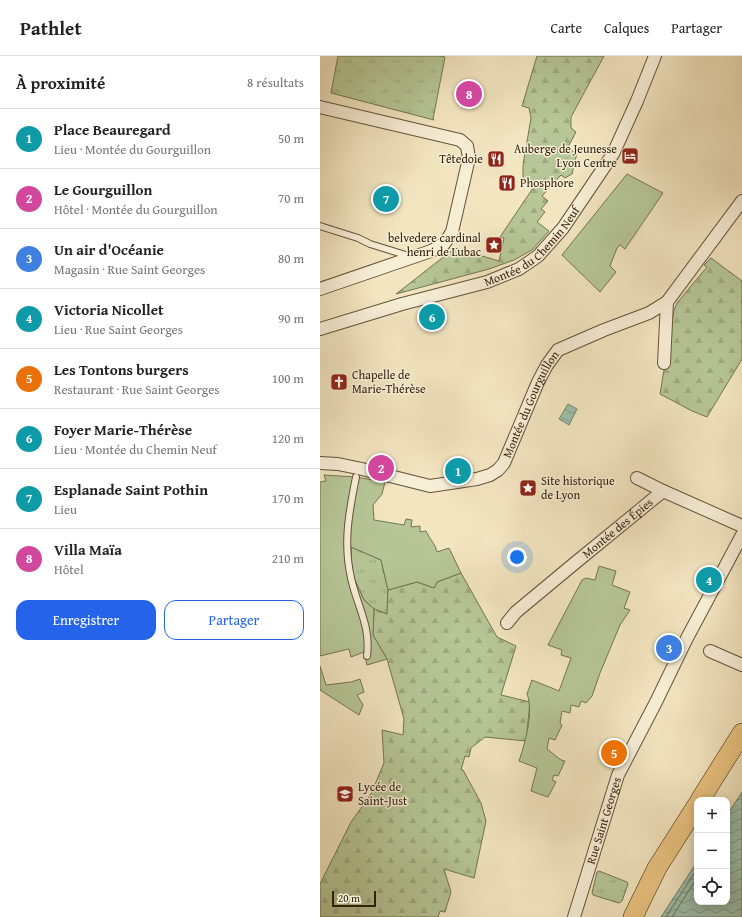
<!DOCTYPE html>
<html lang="fr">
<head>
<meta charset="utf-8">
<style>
  body { margin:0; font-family:"Gentium Book Plus",serif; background:#f2f2f2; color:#222 }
  .controls { position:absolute; right:12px; bottom:12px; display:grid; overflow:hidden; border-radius:8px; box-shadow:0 2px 10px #0003 }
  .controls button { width:36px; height:36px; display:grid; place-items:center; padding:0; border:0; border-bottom:1px solid #e0e0e0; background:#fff; color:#222; font:20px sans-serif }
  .scale { position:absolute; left:12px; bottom:10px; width:44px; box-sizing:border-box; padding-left:4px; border:2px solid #33220c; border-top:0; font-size:11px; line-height:14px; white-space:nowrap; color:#33220c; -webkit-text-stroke:3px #f7eed6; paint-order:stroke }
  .you { position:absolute; left:197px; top:501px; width:14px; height:14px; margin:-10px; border:3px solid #fff; border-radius:50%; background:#1a73e8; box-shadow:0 0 0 6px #1a73e833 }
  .badge { display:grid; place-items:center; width:26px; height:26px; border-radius:50%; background:#2563eb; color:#fff; font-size:13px; font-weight:700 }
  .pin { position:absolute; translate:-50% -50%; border:2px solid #fff; box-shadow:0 1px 4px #0006 }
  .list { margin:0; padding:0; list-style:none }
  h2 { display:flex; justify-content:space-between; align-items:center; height:52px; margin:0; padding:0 16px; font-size:17px }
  h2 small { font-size:13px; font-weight:400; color:#767676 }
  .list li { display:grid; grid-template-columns:26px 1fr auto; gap:12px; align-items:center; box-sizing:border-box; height:60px; padding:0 16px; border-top:1px solid #e0e0e0 }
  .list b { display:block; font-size:15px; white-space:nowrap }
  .list p { margin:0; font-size:13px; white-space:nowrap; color:#767676 }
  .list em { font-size:13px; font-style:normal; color:#767676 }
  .actions { display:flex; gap:8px; padding:12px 16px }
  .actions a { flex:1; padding:9px 0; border:1px solid #2563eb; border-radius:12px; text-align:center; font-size:14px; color:#2563eb }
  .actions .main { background:#2563eb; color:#fff }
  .icon { flex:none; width:22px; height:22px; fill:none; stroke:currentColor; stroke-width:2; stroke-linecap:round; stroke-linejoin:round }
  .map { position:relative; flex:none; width:422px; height:861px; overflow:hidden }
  header { display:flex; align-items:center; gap:24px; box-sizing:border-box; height:56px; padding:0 20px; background:#fff; border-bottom:1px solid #e0e0e0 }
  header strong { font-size:19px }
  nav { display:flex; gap:22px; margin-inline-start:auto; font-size:14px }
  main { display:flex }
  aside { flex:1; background:#fff }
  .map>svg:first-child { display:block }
</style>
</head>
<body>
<header>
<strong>Pathlet</strong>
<nav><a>Carte</a><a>Calques</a><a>Partager</a></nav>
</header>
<main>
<aside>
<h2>À proximité<small>8 résultats</small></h2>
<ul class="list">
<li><span class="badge" style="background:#0f9aa8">1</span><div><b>Place Beauregard</b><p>Lieu · Montée du Gourguillon</p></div><em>50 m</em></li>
<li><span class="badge" style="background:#d1479c">2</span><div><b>Le Gourguillon</b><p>Hôtel · Montée du Gourguillon</p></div><em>70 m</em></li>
<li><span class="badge" style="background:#3f7fe0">3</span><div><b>Un air d'Océanie</b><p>Magasin · Rue Saint Georges</p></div><em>80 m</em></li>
<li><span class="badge" style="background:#0f9aa8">4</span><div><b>Victoria Nicollet</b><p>Lieu · Rue Saint Georges</p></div><em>90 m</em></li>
<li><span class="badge" style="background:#e8710a">5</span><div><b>Les Tontons burgers</b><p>Restaurant · Rue Saint Georges</p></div><em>100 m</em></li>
<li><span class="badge" style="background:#0f9aa8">6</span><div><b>Foyer Marie-Thérèse</b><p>Lieu · Montée du Chemin Neuf</p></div><em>120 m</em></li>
<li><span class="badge" style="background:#0f9aa8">7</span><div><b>Esplanade Saint Pothin</b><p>Lieu</p></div><em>170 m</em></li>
<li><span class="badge" style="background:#d1479c">8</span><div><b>Villa Maïa</b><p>Hôtel</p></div><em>210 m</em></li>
</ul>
<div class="actions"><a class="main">Enregistrer</a><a>Partager</a></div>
</aside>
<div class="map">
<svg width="422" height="861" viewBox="0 0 422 861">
  <defs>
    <pattern id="grass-tufts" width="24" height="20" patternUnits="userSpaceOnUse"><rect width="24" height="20" fill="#b6c696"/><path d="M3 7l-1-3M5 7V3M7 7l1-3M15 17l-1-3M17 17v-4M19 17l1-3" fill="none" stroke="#9daa80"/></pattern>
    <pattern id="forest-firs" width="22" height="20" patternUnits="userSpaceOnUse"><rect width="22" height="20" fill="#b6c696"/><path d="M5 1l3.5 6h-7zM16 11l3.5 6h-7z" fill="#9daa80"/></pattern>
    <pattern id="water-waves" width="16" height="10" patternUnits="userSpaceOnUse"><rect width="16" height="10" fill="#9cc0ac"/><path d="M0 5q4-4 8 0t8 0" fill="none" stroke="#809c8a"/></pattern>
  </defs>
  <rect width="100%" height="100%" fill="#f2e5c0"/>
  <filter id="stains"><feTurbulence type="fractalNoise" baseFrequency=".005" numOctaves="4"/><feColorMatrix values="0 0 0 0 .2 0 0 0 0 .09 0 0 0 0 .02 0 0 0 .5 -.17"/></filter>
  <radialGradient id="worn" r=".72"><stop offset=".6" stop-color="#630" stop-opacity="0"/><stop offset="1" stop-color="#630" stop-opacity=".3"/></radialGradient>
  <g fill="url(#grass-tufts)" stroke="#747451">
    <polygon points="18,0 120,0 125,1 113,63 114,64 11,37"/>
    <polygon points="31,491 61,504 68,534 67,558 54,553 44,544 34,522 31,506"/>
    <polygon points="279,815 307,826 308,828 302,845 299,847 273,839 272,837 277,816"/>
  </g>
  <g fill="url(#forest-firs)" stroke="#747451">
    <polygon points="217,0 284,0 251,61 251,72 256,76 247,93 257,97 252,118 245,122 241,119 222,140 228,145 221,153 225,156 217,166 229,175 212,194 194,204 169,213 76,238 135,192 179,205 184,182 180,181 213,132 203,124 203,109 211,62 209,52 202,50"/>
    <polygon points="391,202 422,225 422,303 387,361 372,355 340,338 354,254 357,247 387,211 384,209"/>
    <polygon points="141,517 177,581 196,590 181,639 210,646 206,685 165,681 151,692 149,701 145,700 141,714 143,714 161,747 166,765 154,822 124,813 131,836 125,856 120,855 118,861 0,861 0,828 31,766 51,738 64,707 62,674 83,679 84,663 67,603 53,579 54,553 67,558 68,534 97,526 114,532 117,526"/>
  </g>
  <g fill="#b6c696" stroke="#747451">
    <polygon points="307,118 343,137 305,193 300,189 297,192 290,210 296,216 280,236 242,199"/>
    <path d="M4,419L36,421L65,426L62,438L53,449L54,464L84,469L86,463L92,464L91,471L100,470V476L106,475C110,484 115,487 117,496L129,492L141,517L117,526L114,532L97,526L68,534L61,504L31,491V506L34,522L44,544L54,553L53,579L67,603L47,609L44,596L31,601L29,593L0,600V426L6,425Z"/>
    <path d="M279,510L296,515L292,529L310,536L304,552L310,554L300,569L280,617L272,640L266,647L261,645L259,651L251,649L250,657L242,655L240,667L242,669L235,684L229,682L227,693L241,704L245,705L238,720L234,719L232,724L236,726L228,741L211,735L217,712L199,705C205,688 214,655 207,638L212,624L239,635L251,602L241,599L242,594L228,589L262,524L266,522L275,524Z"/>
    <polygon points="0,610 6,629 31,626 40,623 44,636 37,639 43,649 39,659 0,634"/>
  </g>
  <g fill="url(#water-waves)" stroke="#72816c">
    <polygon points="248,348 257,353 249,369 239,363"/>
    <polygon points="422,736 422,861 341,861 377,806 377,846 407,846 407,759"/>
  </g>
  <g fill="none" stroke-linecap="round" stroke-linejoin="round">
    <g stroke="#68715c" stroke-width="1">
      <polyline points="346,861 377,813"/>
      <polyline points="352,861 377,822"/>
    </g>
    <g stroke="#635339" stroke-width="8">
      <g id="lane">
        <polyline points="0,170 38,182 50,188 89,200"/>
        <path d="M36,421C29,456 23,487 31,522C37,550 51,570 47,600"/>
      </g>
    </g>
    <g stroke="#635339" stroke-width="14">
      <g id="street">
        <polyline points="0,51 140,84 147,90 149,102 132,176 124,188 111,195 0,233"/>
        <path id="s1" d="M0,273L82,248L167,226L199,213L218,200L243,172L293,98L317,45L335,0"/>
        <polyline points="344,307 347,246"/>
        <path id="s2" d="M0,407L18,408L42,413L110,430L157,423L170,419L178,414L184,407L218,326L227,309L238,294L284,274L329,257L347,246L422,145"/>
        <polyline points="317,422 343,435"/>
        <path id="s3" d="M187,567L196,556L255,507L343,435L422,470"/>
        <polyline points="390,595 422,609"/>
        <path id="s4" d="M254,861L298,719L336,646L366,584L422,479"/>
      </g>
    </g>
    <g stroke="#33220c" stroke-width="20">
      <g id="primary">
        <polyline points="380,744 422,677"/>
        <polyline points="313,861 337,812 377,749"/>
      </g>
    </g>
    <use href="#lane" stroke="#f7eed6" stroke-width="6"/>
    <use href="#street" stroke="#f7eed6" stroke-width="12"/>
    <use href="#primary" stroke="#e9c280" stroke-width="19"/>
  </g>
  <defs>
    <g id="hotel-square" transform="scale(0.9)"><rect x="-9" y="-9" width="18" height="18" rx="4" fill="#8f2418" stroke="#f7eed6"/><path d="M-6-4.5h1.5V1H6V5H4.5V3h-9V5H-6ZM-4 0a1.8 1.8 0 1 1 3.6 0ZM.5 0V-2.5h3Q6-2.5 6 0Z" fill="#fff"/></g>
    <g id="restaurant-square" transform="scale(0.9)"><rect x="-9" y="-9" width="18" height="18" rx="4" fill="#8f2418" stroke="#f7eed6"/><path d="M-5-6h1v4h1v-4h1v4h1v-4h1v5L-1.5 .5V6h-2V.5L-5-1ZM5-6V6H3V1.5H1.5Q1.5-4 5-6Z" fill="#fff"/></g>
    <g id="sight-square" transform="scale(0.9)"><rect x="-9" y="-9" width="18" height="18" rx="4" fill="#8f2418" stroke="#f7eed6"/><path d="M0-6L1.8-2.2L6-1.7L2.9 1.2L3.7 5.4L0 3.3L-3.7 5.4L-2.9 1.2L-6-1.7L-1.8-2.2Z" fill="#fff"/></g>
    <g id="church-square" transform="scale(0.9)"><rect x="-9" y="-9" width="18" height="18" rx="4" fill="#8f2418" stroke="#f7eed6"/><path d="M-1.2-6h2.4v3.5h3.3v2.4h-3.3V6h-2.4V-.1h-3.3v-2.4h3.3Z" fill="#fff"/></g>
    <g id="school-square" transform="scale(0.9)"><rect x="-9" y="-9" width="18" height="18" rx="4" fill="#8f2418" stroke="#f7eed6"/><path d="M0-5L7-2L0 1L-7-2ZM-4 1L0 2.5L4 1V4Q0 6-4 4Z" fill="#fff"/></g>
  </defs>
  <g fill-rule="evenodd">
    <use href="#hotel-square" x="310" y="100"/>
    <use href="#restaurant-square" x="176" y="103"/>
    <use href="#restaurant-square" x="187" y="127"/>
    <use href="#sight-square" x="174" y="189"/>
    <use href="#church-square" x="19" y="326"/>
    <use href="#sight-square" x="208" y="432"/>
    <use href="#school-square" x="25" y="738"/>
  </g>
  <g text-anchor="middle" stroke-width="3" stroke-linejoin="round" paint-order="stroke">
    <g font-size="12" fill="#33220c" stroke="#f7eed6" text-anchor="start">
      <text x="297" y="97" text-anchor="end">Auberge de Jeunesse<tspan x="297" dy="14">Lyon Centre</tspan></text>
      <text x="163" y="107" text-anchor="end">Têtedoie</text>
      <text x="200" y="131">Phosphore</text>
      <text x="161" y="186" text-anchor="end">belvedere cardinal<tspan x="161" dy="14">henri de Lubac</tspan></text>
      <text x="32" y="323">Chapelle de<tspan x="32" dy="14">Marie-Thérèse</tspan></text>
      <text x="221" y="429">Site historique<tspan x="221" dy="14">de Lyon</tspan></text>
      <text x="38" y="735">Lycée de<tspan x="38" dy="14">Saint-Just</tspan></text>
    </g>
    <g font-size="12" fill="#33220c" stroke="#f7eed6">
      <text dy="4" stroke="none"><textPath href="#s1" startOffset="232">Montée du Chemin Neuf</textPath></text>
      <text dy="4" stroke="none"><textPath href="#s2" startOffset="257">Montée du Gourguillon</textPath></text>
      <text dy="4" stroke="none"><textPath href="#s3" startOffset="146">Montée des Épies</textPath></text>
      <text dy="4" stroke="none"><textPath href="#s4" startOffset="101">Rue Saint Georges</textPath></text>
    </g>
  </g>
  <rect width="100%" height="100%" filter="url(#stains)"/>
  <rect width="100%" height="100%" fill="url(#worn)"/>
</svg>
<div class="controls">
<button>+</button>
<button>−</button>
<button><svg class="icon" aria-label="locate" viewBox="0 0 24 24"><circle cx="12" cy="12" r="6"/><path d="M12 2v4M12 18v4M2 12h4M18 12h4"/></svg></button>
</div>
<div class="scale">20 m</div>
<div class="you"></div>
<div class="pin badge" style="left:138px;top:415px;background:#0f9aa8">1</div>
<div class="pin badge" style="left:61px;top:412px;background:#d1479c">2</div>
<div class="pin badge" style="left:349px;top:592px;background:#3f7fe0">3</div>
<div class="pin badge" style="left:389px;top:524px;background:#0f9aa8">4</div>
<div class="pin badge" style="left:294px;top:697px;background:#e8710a">5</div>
<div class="pin badge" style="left:112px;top:261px;background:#0f9aa8">6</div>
<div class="pin badge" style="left:66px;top:143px;background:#0f9aa8">7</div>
<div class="pin badge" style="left:149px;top:38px;background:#d1479c">8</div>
</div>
</main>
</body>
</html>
